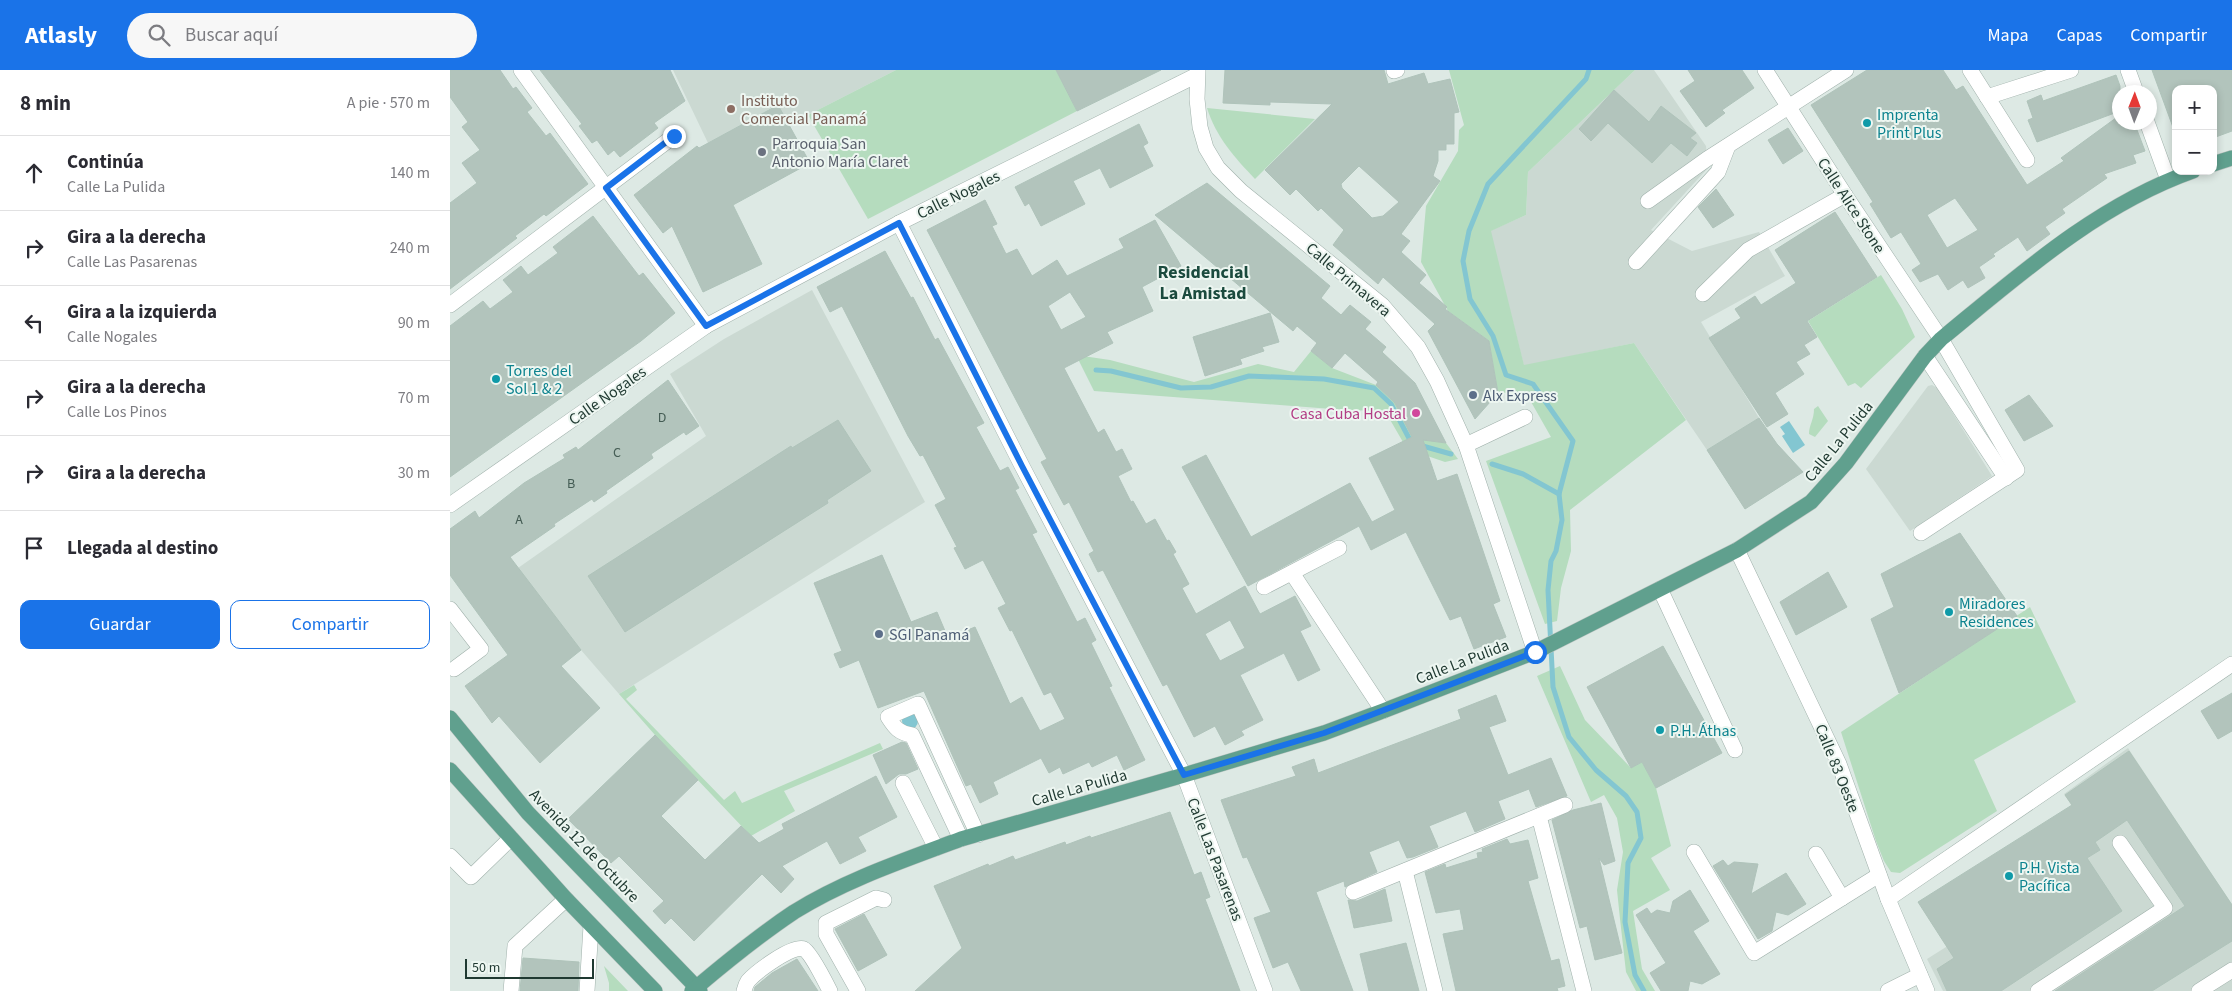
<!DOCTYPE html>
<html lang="es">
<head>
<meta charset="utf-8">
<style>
  body { margin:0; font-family:"Source Sans 3",sans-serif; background:#f7f7f7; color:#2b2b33 }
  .controls { position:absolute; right:15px; top:15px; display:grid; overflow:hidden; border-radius:10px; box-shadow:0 2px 8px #0003 }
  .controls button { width:45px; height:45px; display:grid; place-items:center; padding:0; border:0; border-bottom:1px solid #e1e1e2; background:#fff; color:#2b2b33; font:25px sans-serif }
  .compass { position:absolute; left:1662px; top:15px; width:45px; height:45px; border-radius:50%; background:#fff; box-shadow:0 2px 8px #0003; rotate:1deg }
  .scale { position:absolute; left:15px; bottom:12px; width:129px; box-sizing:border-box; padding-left:5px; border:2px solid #1f3931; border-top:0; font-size:14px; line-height:18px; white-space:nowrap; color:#1f3931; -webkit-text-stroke:4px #edf6f1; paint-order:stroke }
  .stop { position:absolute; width:15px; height:15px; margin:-11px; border:4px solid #1a73e8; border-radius:50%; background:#fff }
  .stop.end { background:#1a73e8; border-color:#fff; box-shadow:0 1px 5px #0008 }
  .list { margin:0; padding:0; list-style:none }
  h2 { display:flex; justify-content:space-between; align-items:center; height:65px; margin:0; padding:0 20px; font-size:21px }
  h2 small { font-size:16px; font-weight:400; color:#7c7c81 }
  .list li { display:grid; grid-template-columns:32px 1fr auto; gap:15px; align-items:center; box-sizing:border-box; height:75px; padding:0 20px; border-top:1px solid #e1e1e2 }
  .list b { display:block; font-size:19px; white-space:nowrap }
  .list p { margin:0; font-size:16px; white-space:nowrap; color:#7c7c81 }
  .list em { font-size:16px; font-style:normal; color:#7c7c81 }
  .actions { display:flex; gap:10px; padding:15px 20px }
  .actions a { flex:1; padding:11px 0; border:1px solid #1a73e8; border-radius:10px; text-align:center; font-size:18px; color:#1a73e8 }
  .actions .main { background:#1a73e8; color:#fff }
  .icon { flex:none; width:28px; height:28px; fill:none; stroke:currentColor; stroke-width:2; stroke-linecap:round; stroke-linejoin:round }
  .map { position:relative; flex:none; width:1782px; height:921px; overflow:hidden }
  header { display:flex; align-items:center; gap:30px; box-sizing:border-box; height:70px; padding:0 25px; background:#1a73e8; color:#fff }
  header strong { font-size:24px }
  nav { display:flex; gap:28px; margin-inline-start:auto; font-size:18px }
  .search { width:350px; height:45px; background:#f7f7f7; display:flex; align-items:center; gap:12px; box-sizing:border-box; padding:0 18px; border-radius:28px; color:#7c7c81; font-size:19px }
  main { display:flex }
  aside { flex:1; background:#fff }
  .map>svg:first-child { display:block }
</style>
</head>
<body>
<header>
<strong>Atlasly</strong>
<div class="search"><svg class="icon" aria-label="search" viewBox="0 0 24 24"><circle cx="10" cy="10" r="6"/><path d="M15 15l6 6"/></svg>Buscar aquí</div>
<nav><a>Mapa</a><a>Capas</a><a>Compartir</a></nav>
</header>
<main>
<aside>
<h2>8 min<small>A pie · 570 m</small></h2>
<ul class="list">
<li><svg class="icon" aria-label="ahead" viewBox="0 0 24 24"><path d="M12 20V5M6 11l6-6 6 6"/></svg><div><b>Continúa</b><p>Calle La Pulida</p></div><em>140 m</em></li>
<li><svg class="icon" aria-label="right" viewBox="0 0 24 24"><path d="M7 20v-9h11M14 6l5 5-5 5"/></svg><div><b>Gira a la derecha</b><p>Calle Las Pasarenas</p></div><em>240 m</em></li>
<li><svg class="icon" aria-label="left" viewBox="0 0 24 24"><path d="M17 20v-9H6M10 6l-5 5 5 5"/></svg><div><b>Gira a la izquierda</b><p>Calle Nogales</p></div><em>90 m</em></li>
<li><svg class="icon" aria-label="right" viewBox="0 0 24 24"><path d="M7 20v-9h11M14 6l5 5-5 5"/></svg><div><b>Gira a la derecha</b><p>Calle Los Pinos</p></div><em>70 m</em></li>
<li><svg class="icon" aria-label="right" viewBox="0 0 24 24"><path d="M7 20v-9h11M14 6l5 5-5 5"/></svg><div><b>Gira a la derecha</b></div><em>30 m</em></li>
<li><svg class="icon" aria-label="arrive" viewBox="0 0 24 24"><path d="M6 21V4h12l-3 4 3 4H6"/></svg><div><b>Llegada al destino</b></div></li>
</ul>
<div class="actions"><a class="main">Guardar</a><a>Compartir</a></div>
</aside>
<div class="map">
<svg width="1782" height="921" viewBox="0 0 1782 921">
  <rect width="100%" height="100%" fill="#dde9e4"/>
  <g fill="#cbd9d2">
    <polygon points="223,0 446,0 358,45 357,43 336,51 327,35 258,73"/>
    <polygon points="1185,0 1204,0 1256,76 1258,98 1201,160 1242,181 1309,162 1335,206 1251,252 1309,348 1257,380 1184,273 1074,296 1040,161 1076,145 1078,102"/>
    <polygon points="362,220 475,432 169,624 131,580 68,498 256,366 220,304 274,269"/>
    <polygon points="1482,315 1487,318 1542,406 1460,461 1416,399 1478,316"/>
    <polygon points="1678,678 1782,834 1782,921 1493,921 1477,889 1650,780 1614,724"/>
  </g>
  <g fill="#b5dcbe">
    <polygon points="446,0 606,0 627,41 418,149 358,45"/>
    <polygon points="999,0 1185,0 1078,102 1076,145 1041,161 1074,295 1184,273 1236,350 1120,440 1121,481 1111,518 1107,551 1095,554 1036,391 1101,367 1076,323 1048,323 1039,271 998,241 971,192 976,136 1008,81 1009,60 1014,55"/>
    <path d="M757,38L865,49L805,109C785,88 766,67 757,38Z"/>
    <polygon points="1431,205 1452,239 1465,267 1411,318 1405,313 1398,316 1358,251"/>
    <polygon points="861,281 882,298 926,315 945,333 963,368 996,373 1008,389 995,392 957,379 935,341 895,340 644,321 626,285 660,290 744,312 808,294 844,302"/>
    <path d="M1368,336L1378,351L1365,367L1359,364C1359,355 1364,350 1364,339Z"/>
    <polygon points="1580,537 1626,632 1524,690 1547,741 1450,803 1441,802 1434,791 1426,771 1391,662"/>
    <polygon points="1110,596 1135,650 1181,698 1192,692 1206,718 1221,776 1201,788 1220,820 1183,841 1192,899 1205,921 1186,921 1176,902 1170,849 1167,820 1173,782 1167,748 1154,725 1141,732 1087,606"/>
    <polygon points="184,615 187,620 176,629 274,730 285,721 292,733 430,673 433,679 334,721 345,741 301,766 205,665 169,624"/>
    <polygon points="154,896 178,921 159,921 159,913"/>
  </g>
  <g fill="#83c6d1">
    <polygon points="1339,351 1355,375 1343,383 1332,366 1335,364 1330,357"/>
    <circle cx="460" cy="651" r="8"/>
  </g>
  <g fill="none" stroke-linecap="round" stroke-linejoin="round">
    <g stroke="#83c6d1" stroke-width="5">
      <polyline points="1139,0 1136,9 1038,114 1019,161 1013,191 1020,229 1043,266 1056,305 1083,314 1123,371 1109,424 1112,450 1106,481 1101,491 1098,520 1103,617 1119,667 1146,700 1176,726 1187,742 1191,768 1178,793 1175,852 1185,905 1194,921"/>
      <polyline points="646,300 661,301 731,318 761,317 799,306 874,309 924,318 941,334 961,372"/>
      <polyline points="969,375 1001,384"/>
      <polyline points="1042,394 1073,404 1109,424"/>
    </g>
  </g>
  <g fill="#b2c4bc" stroke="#afc3ba" fill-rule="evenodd">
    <polygon points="0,0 50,0 63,19 66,17 82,38 77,42 96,66 100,63 138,114 96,146 94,144 65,166 67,168 0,219 0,133 27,113 12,93 30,80 12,57 18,52 0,27"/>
    <polygon points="90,0 220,0 235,31 204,53 208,58 170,87 164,80 158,85 147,70 142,73 129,56 132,54"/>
    <polygon points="606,0 711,0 627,41"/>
    <path d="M775,0H934L938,14L974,3L978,14L1000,9L1009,42L1004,43V74H996V80H988V91L983,106L990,111L951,164L960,171L951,182L976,205L969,213L997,237L995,239L1039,271L1048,323L1025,349L978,261L985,254L933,207L928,214L883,175L894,160L871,138L868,141L846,119L840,125L815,100L882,34L820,32V35L773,33ZM909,96L949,132L933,146L922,148L892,118L891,114Z"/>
    <polygon points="1238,0 1292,0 1304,18 1272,40 1275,43 1256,57 1230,21 1245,11"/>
    <path d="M1417,0H1493L1506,20L1513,16L1577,115L1614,91L1611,88L1670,45V52H1684L1695,81L1683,85L1686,93L1654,104L1657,108L1612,139L1615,143L1595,157L1600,164L1577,181L1568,167L1543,184L1545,186L1529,197L1535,208L1518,218L1513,210L1498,220L1488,204L1470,212L1462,200L1471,194L1451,162L1441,168L1420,134L1423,132L1361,35ZM1505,128L1528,160L1497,178L1477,145Z"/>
    <polygon points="1702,0 1782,0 1782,61 1763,68 1763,19 1726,19 1726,60 1724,60"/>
    <polygon points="1666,5 1670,16 1670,41 1587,72 1578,50 1583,48 1577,31 1591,25 1593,31"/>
    <polygon points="1164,20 1199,52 1211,36 1246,63 1240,68 1247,73 1237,86 1221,73 1202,93 1158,53 1141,71 1129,59"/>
    <polygon points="328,35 360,93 283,135 312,194 253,222 222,156 213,163 184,125 247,76 249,78"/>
    <polygon points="689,54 698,73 693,76 703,96 660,118 650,98 623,111 635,134 591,156 579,133 575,136 565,117"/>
    <polygon points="1338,58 1353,81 1333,94 1318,70"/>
    <polygon points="757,113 880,216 871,228 891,245 900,235 921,252 915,259 936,277 932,282 965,313 996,373 973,370 987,411 1007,404 1050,531 1043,534 1056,567 1024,579 1011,546 1000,550 956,462 921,480 909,456 798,516 732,397 756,385 801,467 900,413 922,452 945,440 919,388 962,367 945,333 926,315 928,312 895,283 882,298 861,281 867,273 847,256 843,261 705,145"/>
    <polygon points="1266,119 1284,145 1263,158 1248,137"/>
    <path d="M535,130L547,154L542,156L556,184L567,179L582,206L607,190L617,206L674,178L669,169L705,150L731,196L692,217L703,241L657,262L663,273L614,298L648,363L654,359L666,382L672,379L682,399L668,406L681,432L683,431L696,454L705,449L717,471L719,470L726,482L723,484L739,514L732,518L746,544L795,516L810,544L845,526L861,556L850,561L870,600L848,611L834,583L790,605L813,650L791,661L794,665L775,675L765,656L744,667L717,614L713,616L653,500L648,502L639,484L644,481L619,432L614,435L591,392L597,389L477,160ZM620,222L636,247L611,260L598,236ZM780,550L795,578L770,591L755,564Z"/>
    <polygon points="1385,142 1427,207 1357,251 1367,267 1354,275 1360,284 1346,292 1354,304 1325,323 1338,344 1317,357 1259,268 1291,248 1285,239 1305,226 1311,235 1346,213 1325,180"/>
    <polygon points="143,146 189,206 193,203 225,243 191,271 0,407 0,256 33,231 40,239 63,222 53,210 71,196 78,205 108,183 103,177"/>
    <polygon points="435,181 461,228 463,227 485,270 488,268 534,353 526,357 550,401 558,397 569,418 565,420 587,462 582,464 627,552 635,548 646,570 641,573 662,616 659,617 695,690 674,700 667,685 642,697 639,692 613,704 610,697 599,703 591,688 543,712 548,724 530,733 521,714 516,716 474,621 428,638 409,590 390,598 384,584 392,581 364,513 432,485 461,552 487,542 498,568 525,557 560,634 572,627 590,661 615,649 601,622 594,625 562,560 560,561 548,538 556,534 533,490 515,499 504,478 507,477 485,435 496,429 473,385 470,386 458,366 392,236 380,242 367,217"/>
    <polygon points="820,243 829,272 812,277 814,281 790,289 792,294 755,306 743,267"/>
    <polygon points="218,310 249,356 236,365 234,362 201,384 203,388 156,421 157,423 144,432 142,429 104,454 105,456 60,487 131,580 111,596 150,638 90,693 49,646 42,653 15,616 58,585 0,505 0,459 25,441 29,448 74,413 115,388 113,385 126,377 128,380"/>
    <polygon points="1579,325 1603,356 1574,371 1555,340"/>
    <polygon points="1309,348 1327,374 1353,402 1295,439 1257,380"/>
    <polygon points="388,350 421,401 377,430 378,433 175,562 138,506 341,376 342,378"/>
    <polygon points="1510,463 1567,546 1449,623 1421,549 1444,537 1431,504"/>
    <polygon points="1378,502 1397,537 1346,565 1330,532"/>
    <polygon points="1213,576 1272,683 1206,718 1192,692 1181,698 1137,617"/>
    <polygon points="1782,623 1782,661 1768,669 1751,641"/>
    <polygon points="1046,625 1056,651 1039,657 1058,705 1101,688 1117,726 1086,737 1079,719 1048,731 1055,749 1025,762 1016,741 979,756 988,777 963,787 957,788 949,770 919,782 927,802 895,817 894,811 866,822 903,921 851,921 838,892 823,898 804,848 821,842 797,787 793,788 771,730 846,706 842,697 864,689 868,703 1011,649 1008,640"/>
    <polygon points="205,665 248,710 211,746 255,790 291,756 309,773 334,759 332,754 426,706 447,747 408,767 416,781 390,794 377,771 332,796 344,809 331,823 312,804 244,871 221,848 215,854 203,841 214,831 169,786 161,793 118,749"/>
    <polygon points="452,672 456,673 468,699 456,704 449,704 436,714 423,685"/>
    <polygon points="1679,681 1782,835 1782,871 1702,921 1605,921 1735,836 1677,750 1645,772 1650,780 1637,788 1672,841 1551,921 1497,921 1487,899 1504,888 1468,832 1622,735 1615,725"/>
    <polygon points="1151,733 1165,791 1154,795 1149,788 1172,883 1145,890 1137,856 1130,858 1102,750 1123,740"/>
    <polygon points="720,742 744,805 751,802 760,827 755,829 790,921 465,921 512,878 484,816 538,794 539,796 563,786 565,790 615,772 616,775 640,766 641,768"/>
    <polygon points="1057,769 1060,774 1078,770 1088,808 1078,811 1101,891 1109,889 1115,916 1107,918 1108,921 1006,921 993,864 1014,860 1010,839 986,843 975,802 995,794 996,798 1028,788 1027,783 1033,782 1032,779"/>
    <polygon points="1273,790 1278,796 1284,792 1308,794 1301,824 1336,803 1356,834 1338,845 1326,842 1322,861 1308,869 1263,796"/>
    <polygon points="935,819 942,851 904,858 898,830 907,831"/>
    <polygon points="1240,820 1259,851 1243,861 1270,904 1252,914 1240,911 1238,921 1211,921 1200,903 1216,893 1186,845 1197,838 1201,844 1207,840 1220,843 1223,831"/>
    <polygon points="414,844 437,885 408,901 385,859"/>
    <polygon points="956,873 969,921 919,921 910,884"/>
    <polygon points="73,888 129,892 128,921 70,921"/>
    <polygon points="347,889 368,921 304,921 305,917 322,903"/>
  </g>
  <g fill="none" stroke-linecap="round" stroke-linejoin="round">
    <g stroke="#a0b1ab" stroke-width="16">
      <g id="minor">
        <polyline points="71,0 256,256"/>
        <polyline points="748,0 747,29 750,57 756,78 768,98 791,121 932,235 968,277 987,311 1016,375 1085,582"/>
        <polyline points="1315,0 1395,125 1491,269 1567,400 1471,463"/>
        <polyline points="1520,0 1577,90"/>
        <polyline points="1678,0 1686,22"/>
        <polyline points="944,1 947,0"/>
        <polyline points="1537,27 1621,0"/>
        <polyline points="1697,52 1718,110"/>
        <polyline points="1198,131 1257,89 1396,0"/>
        <polyline points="449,153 572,396 734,705 815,921"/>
        <polyline points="1186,192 1268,102 1278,76"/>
        <polyline points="1253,224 1298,180 1395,125"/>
        <polyline points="0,235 224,66"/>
        <polyline points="1475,286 1556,408"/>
        <polyline points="1016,375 1075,347"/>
        <polyline points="0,435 256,256 449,153 747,5"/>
        <polyline points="1287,480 1389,694 1438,829 1477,921"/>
        <polyline points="842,503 933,641"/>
        <polyline points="814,517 889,478"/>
        <polyline points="1210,519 1285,680"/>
        <polyline points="0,539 31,579 4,599"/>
        <polyline points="453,713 486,778"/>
        <polyline points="1089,746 1134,921"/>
        <path d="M511,769L462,665C449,663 445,658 438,647L468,634L528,765"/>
        <polyline points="1244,782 1304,883 1429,805"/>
        <polyline points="1366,784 1392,828"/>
        <polyline points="0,786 21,807 61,768"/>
        <polyline points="955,801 985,921"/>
        <polyline points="903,822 1115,735"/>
        <polyline points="1438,829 1782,594"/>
        <polyline points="61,921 65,876 116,829"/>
        <polyline points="137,921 141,856"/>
        <path d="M294,921C295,917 296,914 298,911C306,902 343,874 354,879C360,881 376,913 380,921"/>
        <polyline points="408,921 376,864 376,853 426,828 434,830"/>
        <polyline points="1438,921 1470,905"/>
        <polyline points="1588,921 1715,838 1670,773"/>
        <polyline points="1749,921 1782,900"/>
      </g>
    </g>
    <g stroke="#bcc4c1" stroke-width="16">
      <g id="major">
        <polyline points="1763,94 1782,88"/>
        <polyline points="0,648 78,743 250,921"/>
        <polyline points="0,700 116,829 205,921"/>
        <path d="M242,921C275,893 308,866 344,842C395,810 455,790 511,769L734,705L874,663L933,641L1085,582L1287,480L1361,432L1396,393L1475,286L1491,269C1569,205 1647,135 1743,101"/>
      </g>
    </g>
    <use href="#minor" stroke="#fff" stroke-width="15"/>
    <use href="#major" stroke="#60a08e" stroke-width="15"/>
  </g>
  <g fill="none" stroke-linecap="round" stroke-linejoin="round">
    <polyline stroke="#1a73e8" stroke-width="6" points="224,66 156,118 256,256 449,153 572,396 734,705 874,663 1085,582"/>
  </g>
  <circle fill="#8d6e63" stroke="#edf6f1" stroke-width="2" cx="281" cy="39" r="5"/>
  <g fill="#0f9aa8" stroke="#edf6f1" stroke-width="2">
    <circle cx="1417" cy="53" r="5"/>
    <circle cx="46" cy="309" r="5"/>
    <circle cx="1499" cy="542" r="5"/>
    <circle cx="1210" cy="660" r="5"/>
    <circle cx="1559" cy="806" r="5"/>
  </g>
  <circle fill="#6b7280" stroke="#edf6f1" stroke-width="2" cx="312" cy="82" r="5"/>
  <g fill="#5c6f8a" stroke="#edf6f1" stroke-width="2">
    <circle cx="1023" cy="325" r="5"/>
    <circle cx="429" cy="564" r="5"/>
  </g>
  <circle fill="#d1479c" stroke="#edf6f1" stroke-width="2" cx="966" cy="343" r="5"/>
  <g text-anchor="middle" stroke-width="4" stroke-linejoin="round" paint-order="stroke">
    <g font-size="14" fill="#445c54">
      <text x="212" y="352">D</text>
      <text x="167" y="387">C</text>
      <text x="121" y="418">B</text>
      <text x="69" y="454">A</text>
    </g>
    <g font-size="16" fill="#785e54" stroke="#edf6f1" text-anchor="start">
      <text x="291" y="36">Instituto<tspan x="291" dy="18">Comercial Panamá</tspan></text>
    </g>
    <g font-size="16" fill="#0d838f" stroke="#edf6f1" text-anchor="start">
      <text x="1427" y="50">Imprenta<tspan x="1427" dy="18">Print Plus</tspan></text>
      <text x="56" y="306">Torres del<tspan x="56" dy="18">Sol 1 &amp; 2</tspan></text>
      <text x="1509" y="539">Miradores<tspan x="1509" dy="18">Residences</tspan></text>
      <text x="1220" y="666">P.H. Áthas</text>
      <text x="1569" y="803">P.H. Vista<tspan x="1569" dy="18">Pacífica</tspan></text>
    </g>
    <g font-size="16" fill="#5b616d" stroke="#edf6f1" text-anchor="start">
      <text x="322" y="79">Parroquia San<tspan x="322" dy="18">Antonio María Claret</tspan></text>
    </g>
    <g font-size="16" fill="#1f3931" stroke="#edf6f1">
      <text transform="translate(508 124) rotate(-26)" y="6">Calle Nogales</text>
      <text transform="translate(1402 135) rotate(57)" y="6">Calle Alice Stone</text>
      <text transform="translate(899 209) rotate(40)" y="6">Calle Primavera</text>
      <text transform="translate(157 325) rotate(-35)" y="6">Calle Nogales</text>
      <text transform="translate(1388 371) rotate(-51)" y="6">Calle La Pulida</text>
      <text transform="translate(1012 591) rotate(-21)" y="6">Calle La Pulida</text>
      <text transform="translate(1388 698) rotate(68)" y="6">Calle 83 Oeste</text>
      <text transform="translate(629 717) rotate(-16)" y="6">Calle La Pulida</text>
      <text transform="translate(135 775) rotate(46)" y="6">Avenida 12 de Octubre</text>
      <text transform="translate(766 789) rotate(69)" y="6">Calle Las Pasarenas</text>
    </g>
    <g font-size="16" fill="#4e5e75" stroke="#edf6f1" text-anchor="start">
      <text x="1033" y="331">Alx Express</text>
      <text x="439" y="570">SGI Panamá</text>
    </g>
    <g font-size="16" fill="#b23c85" stroke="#edf6f1" text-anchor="end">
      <text x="956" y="349">Casa Cuba Hostal</text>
    </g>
    <g font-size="18" font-weight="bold" fill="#1b4b3e" stroke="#edf6f1">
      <text x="753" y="208">Residencial<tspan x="753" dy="21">La Amistad</tspan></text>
    </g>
  </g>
</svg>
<div class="controls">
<button>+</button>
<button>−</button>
</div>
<svg class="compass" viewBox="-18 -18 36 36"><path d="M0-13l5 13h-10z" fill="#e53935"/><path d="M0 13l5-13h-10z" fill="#7c7c81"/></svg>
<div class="scale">50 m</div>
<div class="stop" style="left:1085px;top:582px"></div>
<div class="stop end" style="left:224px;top:66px"></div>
</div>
</main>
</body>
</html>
